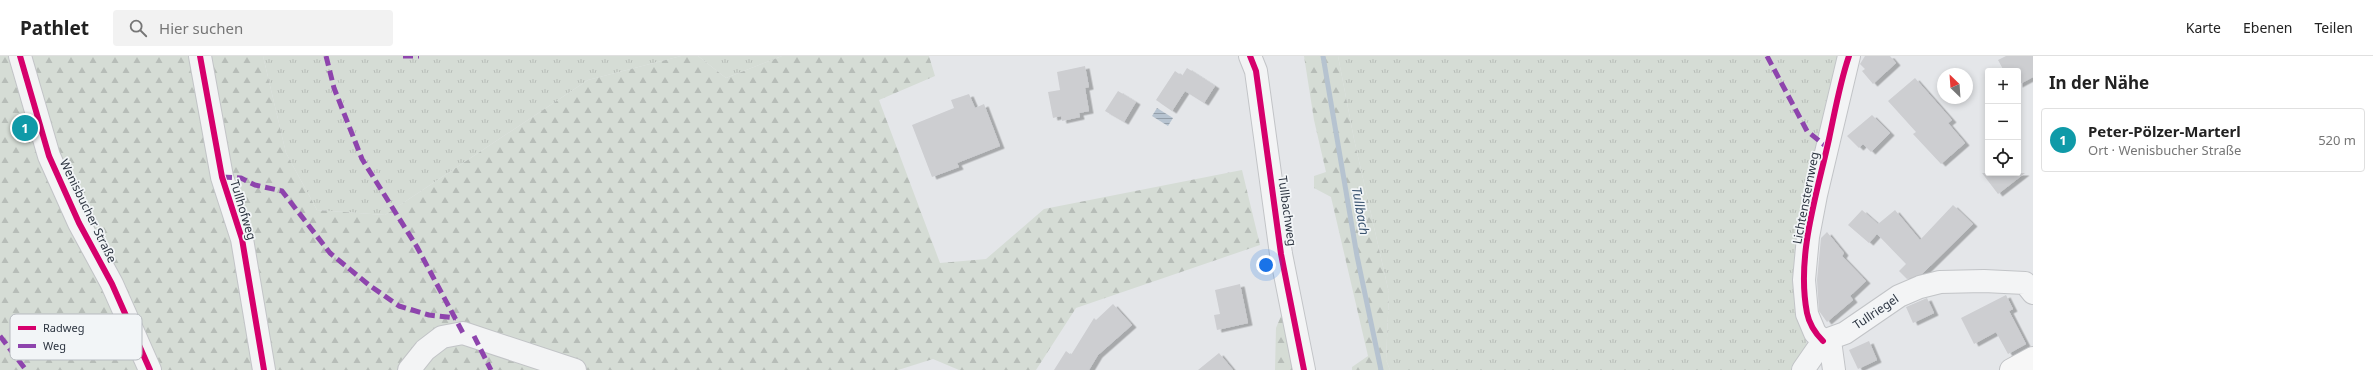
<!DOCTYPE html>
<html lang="de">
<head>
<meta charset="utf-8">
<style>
  body { margin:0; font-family:"Noto Sans",sans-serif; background:#f2f2f2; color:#222 }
  .controls { position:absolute; right:12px; top:12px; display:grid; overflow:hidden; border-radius:4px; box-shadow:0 2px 6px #0003 }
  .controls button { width:36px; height:36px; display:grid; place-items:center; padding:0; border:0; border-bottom:1px solid #e0e0e0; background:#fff; color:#222; font:20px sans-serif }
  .compass { position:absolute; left:1937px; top:12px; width:36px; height:36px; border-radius:50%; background:#fff; box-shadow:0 2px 6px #0003; rotate:335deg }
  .you { position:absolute; left:1266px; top:209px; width:14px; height:14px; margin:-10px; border:3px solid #fff; border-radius:50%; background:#1a73e8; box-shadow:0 0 0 6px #1a73e833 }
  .badge { display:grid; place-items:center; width:26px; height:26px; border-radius:50%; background:#b45309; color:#fff; font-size:13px; font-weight:700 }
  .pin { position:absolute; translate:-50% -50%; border:2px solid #fff; box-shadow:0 1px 4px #0006 }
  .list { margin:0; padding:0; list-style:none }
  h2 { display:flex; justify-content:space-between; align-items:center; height:52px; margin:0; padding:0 16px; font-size:17px }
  h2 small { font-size:13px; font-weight:400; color:#767676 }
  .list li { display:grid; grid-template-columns:26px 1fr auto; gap:12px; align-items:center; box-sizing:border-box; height:64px; margin:0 8px 8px; padding:0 8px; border:1px solid #e0e0e0; border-radius:4px }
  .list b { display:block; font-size:15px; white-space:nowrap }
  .list p { margin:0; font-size:13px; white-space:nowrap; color:#767676 }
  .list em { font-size:13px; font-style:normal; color:#767676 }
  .icon { flex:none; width:22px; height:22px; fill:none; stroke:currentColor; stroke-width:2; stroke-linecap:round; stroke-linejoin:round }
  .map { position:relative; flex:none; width:2033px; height:314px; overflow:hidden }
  header { display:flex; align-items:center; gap:24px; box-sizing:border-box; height:56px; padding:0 20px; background:#fff; border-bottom:1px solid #e0e0e0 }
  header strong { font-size:19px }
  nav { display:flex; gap:22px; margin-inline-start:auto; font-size:14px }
  .search { width:280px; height:36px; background:#f2f2f2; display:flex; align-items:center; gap:10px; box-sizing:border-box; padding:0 14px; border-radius:4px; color:#767676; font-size:15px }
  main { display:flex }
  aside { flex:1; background:#fff }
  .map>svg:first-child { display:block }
</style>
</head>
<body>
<header>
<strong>Pathlet</strong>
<div class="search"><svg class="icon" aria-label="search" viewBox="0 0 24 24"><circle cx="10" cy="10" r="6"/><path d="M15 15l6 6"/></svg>Hier suchen</div>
<nav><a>Karte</a><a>Ebenen</a><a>Teilen</a></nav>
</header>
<main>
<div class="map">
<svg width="2033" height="314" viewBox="0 0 2033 314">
  <defs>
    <pattern id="grass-tufts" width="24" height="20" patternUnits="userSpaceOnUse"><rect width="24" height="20" fill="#d5dcd5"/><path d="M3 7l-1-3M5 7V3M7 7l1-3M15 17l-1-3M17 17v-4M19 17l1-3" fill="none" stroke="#b7bdb8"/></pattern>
    <pattern id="forest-firs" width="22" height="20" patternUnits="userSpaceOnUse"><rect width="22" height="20" fill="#d5dcd5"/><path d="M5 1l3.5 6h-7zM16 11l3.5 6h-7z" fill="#b7bdb8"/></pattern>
    <pattern id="water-rules" width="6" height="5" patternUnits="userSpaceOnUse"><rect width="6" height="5" fill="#b6c3d0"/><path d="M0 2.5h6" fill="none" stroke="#949faa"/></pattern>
    <filter id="shadow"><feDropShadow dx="4.5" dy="2.5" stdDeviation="0" flood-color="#0004"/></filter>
  </defs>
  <rect width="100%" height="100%" fill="#e4e6e9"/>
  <g fill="url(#grass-tufts)">
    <polygon points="263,0 681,0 588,24 385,159 317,154 286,97"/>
    <polygon points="698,0 782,0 726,22"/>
    <polygon points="1338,0 1858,0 1835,89 1803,270 1809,298 1798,314 1390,314 1386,304 1389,237 1354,83"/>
  </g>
  <g fill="url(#forest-firs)">
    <polygon points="0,0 263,0 286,97 317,154 385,159 588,24 681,0 698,0 726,22 782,0 929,0 935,20 879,44 940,207 986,203 1044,153 1242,114 1260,189 1076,252 1036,314 959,314 933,303 898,314 0,314"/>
    <polygon points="1304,0 1338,0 1354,83 1389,237 1386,304 1390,314 1352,314 1352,311 1368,300 1331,141 1314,132 1314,120 1326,116 1314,64"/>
    <polygon points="1295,226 1309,314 1275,314 1276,272"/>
  </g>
  <polygon fill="url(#water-rules)" points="1157,52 1173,62 1168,70 1152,60"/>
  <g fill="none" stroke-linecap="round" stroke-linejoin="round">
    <polyline stroke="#b6c3d0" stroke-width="5" points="1323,0 1357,200 1381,314"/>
  </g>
  <g fill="#cdced1" filter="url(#shadow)">
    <polygon points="1865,0 1890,0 1896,7 1873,28 1862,15 1865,13 1860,8"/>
    <polygon points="2006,0 2033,0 2033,21 2018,29 2018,15 2004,15 1998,4"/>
    <polygon points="1085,10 1089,31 1085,32 1089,55 1079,57 1080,61 1062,65 1061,60 1053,62 1048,36 1060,34 1057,16"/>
    <polygon points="1187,12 1215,30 1204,47 1185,35 1172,55 1156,44 1175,15 1182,20"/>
    <polygon points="1915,22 1952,64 1948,67 1965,87 1941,108 1913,78 1916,76 1888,45"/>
    <polygon points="1118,35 1136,46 1124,66 1105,55"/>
    <polygon points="969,38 975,52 984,48 1000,90 957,107 959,111 932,121 912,69 954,52 951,44"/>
    <polygon points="1872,59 1890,77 1871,96 1863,88 1859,92 1847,80"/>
    <polygon points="1982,117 2025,117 1998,138"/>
    <polygon points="1953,149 1973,168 1922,218 1907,223 1899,215 1906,208 1877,178 1869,187 1848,169 1862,154 1878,168 1895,154 1920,184"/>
    <polygon points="1827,176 1844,197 1842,200 1866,225 1850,240 1853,244 1827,266 1819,255 1817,224 1821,182"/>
    <polygon points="1240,228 1248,267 1217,274 1214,259 1220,258 1215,234"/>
    <polygon points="2006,239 2013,253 2009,255 2026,288 2008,298 1996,276 1974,288 1961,262"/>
    <polygon points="1927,242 1934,257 1913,267 1906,251"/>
    <polygon points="1113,248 1132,269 1098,299 1089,314 1054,314 1066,295 1071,299 1094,262 1096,264"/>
    <polygon points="1869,285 1877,304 1858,313 1849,294"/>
    <polygon points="1219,297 1233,314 1198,314"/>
  </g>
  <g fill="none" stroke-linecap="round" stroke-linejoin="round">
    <g stroke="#c2c4c7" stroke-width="24">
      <g id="minor">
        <polyline points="20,0 49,100 79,167 112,228 150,314"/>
        <polyline points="200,0 222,121 242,183 264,314"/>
        <polyline points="1250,0 1256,15 1281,198 1304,314"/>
        <polyline points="409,314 425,294 442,281 463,277 575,314"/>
        <polyline points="1803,314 1823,285 1845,277 1899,240 1920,231 1940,226 1984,225 2025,227 2033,237"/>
        <polyline points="1834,314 1831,292 1815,277 1807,258 1804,224 1808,181 1816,139 1849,0"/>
      </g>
    </g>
    <g stroke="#c1c3c6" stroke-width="24">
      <polyline id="major" points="2011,314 2033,302"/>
    </g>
    <use href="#minor" stroke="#f3f4f5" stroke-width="22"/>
    <use href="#major" stroke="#f7f7f7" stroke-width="22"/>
    <g stroke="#8e44ad" stroke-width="5" stroke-dasharray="10 5" stroke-linecap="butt">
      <polyline points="326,0 334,32 362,103 417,191 463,277"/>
      <polyline points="403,0 419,0"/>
      <polyline points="1767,0 1807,75 1827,91"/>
      <polyline points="222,121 241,122 255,129 282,135 330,197 369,229 399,250 429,259 456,262"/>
      <polyline points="0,280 26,314"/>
      <polyline points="474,280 491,314"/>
    </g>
    <g stroke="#f2f5f7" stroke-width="8">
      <g id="cycleway">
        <polyline points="20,0 49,100 79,167 112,228 150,314"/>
        <polyline points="200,0 222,121 242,183 264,314"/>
        <polyline points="1250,0 1256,15 1281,198 1304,314"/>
        <path d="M1823,285C1816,278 1809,267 1807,257C1796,200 1817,138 1829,83C1835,55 1840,26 1849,0"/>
      </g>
    </g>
    <use href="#cycleway" stroke="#d6006c" stroke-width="6"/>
  </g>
  <g text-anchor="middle" stroke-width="3.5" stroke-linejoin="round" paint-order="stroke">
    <g font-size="12" fill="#2c3440" stroke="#f2f5f7">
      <text transform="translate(1806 142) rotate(-79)" y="4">Lichtensternweg</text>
      <text transform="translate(243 154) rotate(73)" y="4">Tullhofweg</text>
      <text transform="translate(88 155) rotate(64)" y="4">Wenisbucher Straße</text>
      <text transform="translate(1287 155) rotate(82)" y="4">Tullbachweg</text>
      <text transform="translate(1876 256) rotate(-34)" y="4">Tullriegel</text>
    </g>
    <g font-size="13" font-style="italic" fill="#3a5470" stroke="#f2f5f7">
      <text transform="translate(1361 155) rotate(80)" y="5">Tullbach</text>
    </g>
  </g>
  <rect x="10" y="258" width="132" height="46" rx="6" fill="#f2f5f7" stroke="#b7bbc0" stroke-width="1"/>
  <rect x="18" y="270" width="18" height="4" fill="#d6006c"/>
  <rect x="18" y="288" width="18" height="4" fill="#8e44ad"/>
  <g font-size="11" fill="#2c3440">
    <text x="43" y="276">Radweg</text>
    <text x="43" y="294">Weg</text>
  </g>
</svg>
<div class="controls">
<button>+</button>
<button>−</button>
<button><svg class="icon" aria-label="locate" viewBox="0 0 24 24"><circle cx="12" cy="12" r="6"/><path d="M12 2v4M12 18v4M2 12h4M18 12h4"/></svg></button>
</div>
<svg class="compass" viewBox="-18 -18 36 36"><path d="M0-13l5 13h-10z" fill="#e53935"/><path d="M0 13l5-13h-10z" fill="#767676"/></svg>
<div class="you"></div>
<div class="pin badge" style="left:25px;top:72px;background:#0f9aa8">1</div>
</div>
<aside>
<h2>In der Nähe<small></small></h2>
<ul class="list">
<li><span class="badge" style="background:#0f9aa8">1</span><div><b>Peter-Pölzer-Marterl</b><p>Ort · Wenisbucher Straße</p></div><em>520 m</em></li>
</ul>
</aside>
</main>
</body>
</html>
